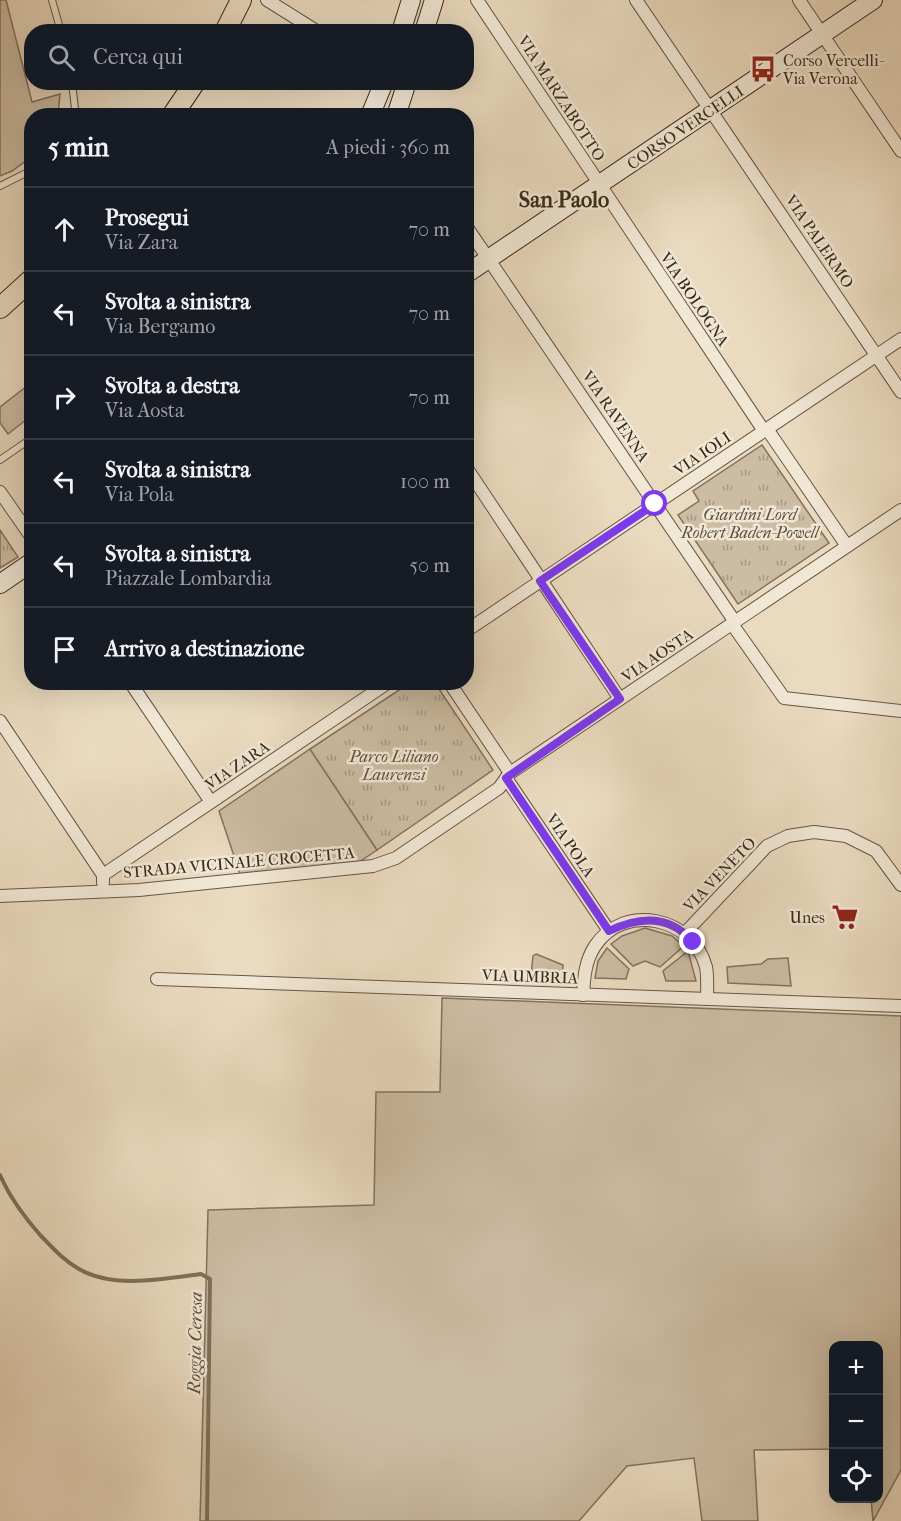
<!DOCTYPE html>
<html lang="it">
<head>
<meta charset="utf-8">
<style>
  body { margin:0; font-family:"IM FELL French Canon",serif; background:#242831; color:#f1f3f6 }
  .controls { position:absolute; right:18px; bottom:18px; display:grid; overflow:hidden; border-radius:12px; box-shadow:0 6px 24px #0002 }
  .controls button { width:54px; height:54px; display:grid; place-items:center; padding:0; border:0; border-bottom:2px solid #363941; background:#171b24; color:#f1f3f6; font:30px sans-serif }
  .stop { position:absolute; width:18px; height:18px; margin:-14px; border:4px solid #7c3aed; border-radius:50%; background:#fff }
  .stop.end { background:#7c3aed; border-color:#fff; box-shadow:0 2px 6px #0008 }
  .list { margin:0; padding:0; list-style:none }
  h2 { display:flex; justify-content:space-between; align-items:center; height:78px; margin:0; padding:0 24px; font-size:26px }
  h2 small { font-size:20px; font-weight:400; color:#9ea1a6 }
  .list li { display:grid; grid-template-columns:39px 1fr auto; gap:18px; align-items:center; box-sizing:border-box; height:84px; padding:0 24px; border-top:2px solid #363941 }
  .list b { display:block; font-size:22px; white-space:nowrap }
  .list p { margin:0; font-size:20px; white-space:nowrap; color:#9ea1a6 }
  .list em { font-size:20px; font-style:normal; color:#9ea1a6 }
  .icon { flex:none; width:33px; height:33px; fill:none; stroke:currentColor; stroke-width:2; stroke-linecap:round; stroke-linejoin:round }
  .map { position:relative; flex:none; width:901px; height:1521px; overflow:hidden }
  .search { position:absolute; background:#171b24; box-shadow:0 6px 24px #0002; left:24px; top:24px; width:450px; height:66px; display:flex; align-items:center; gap:15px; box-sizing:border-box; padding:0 21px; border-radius:24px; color:#9ea1a6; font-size:22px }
  .panel { position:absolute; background:#171b24; box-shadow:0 6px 24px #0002; left:24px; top:108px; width:450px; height:582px; border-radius:24px }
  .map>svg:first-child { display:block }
</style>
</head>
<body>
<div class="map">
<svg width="901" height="1521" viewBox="0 0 901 1521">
  <defs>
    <pattern id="park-tufts" width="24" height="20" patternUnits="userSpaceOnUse" patternTransform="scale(1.5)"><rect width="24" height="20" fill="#ccbca3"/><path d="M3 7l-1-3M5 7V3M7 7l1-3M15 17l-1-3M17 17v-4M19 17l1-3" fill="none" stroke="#a69984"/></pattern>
  </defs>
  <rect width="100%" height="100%" fill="#eadabf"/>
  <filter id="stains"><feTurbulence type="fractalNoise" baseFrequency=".00333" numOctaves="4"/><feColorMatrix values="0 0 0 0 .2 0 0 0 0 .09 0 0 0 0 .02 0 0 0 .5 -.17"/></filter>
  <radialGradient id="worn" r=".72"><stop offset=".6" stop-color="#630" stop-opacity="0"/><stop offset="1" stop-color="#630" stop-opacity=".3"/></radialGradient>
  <g fill="#ccbca3" stroke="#82735e" stroke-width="1.5">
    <polygon points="0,0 6,0 32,102 60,94 58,115 32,116 31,157 12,171 0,176"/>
    <polygon points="31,383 31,416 8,434 0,423 0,407"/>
    <polygon points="310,749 377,850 359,862 240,874 219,811"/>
    <polygon points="645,928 672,936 684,946 660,967 645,961 633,966 611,944 622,936"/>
    <polygon points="607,948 629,969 626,979 595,978 598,961"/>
    <polygon points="688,951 696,981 666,981 663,971"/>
    <polygon points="536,954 563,965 562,977 531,976 533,956"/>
    <polygon points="788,958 791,986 728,983 727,967 761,964 768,959"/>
    <polygon points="442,998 901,1016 901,1470 873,1521 871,1499 878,1498 878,1346 834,1346 833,1449 754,1450 758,1521 702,1521 694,1458 627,1466 579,1521 200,1521 208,1210 374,1205 376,1092 440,1092"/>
  </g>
  <g fill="url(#park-tufts)" stroke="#82735e" stroke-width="1.5">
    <polygon points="762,445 829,543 738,604 678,515 699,501 693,491"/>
    <polygon points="0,530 18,557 0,568"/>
    <polygon points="411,682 435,683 493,770 377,850 310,749"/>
  </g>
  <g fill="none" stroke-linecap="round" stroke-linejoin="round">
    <path stroke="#7e705b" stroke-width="4" d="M0,1175C10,1198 25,1218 41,1236C53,1248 64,1261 79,1269C113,1289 164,1279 201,1274L210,1279L207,1521"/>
    <g stroke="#645643" stroke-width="8">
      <g id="lane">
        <polyline points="52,0 61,32"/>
        <polyline points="72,116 75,109 72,82"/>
        <polyline points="0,186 32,170"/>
        <polyline points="0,460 32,438"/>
      </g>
    </g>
    <g stroke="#645643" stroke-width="14">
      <g id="street">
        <polyline points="267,0 318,32"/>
        <polyline points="477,0 764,431"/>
        <polyline points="636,0 901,392"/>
        <polyline points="799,0 901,151"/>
        <polyline points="466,226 735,622"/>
        <polyline points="767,429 847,546"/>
        <polyline points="466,467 620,699"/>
        <polyline points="0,492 32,538"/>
        <polyline points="732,624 784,698 901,711"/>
        <polyline points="466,631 901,339"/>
        <polyline points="130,682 211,802"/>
        <polyline points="449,682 510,773"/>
        <polyline points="0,721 103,875 103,883"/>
        <polyline points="506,778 609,931"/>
        <polyline points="103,875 389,682"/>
        <polyline points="0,896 139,890 373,866 396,858 499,788 510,773 901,510"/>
        <polyline points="685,933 767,846 788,836 814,832 846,836 876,851 901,885"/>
        <polyline points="157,979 901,1006"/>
        <path d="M583,995C584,978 585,961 595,946C624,902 693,917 706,967C708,977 707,989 707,999"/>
      </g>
    </g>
    <g stroke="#372a1a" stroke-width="20">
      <g id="secondary">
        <polyline points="401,32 411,0"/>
        <polyline points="424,32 434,0"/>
        <polyline points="370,116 384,82"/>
        <polyline points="396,116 407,82"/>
        <polyline points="466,274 873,0"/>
        <polyline points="0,584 32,562"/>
      </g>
    </g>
    <g stroke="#372a1a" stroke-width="22">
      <g id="primary">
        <polyline points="225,32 241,0"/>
        <polyline points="172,116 195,82"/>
        <polyline points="0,308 32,279"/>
      </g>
    </g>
    <use href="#lane" stroke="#f1e7d5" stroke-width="6"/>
    <use href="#street" stroke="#f1e7d5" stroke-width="12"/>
    <use href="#secondary" stroke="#f1e7d5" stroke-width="18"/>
    <use href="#primary" stroke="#eadabf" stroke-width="20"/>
  </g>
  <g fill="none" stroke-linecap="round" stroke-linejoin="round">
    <path stroke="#7c3aed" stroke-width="8" d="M655,504L540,581L620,699L506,778L609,931C640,916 670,915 693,942"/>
  </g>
  <defs>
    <g id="bus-bare" transform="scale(2.07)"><path d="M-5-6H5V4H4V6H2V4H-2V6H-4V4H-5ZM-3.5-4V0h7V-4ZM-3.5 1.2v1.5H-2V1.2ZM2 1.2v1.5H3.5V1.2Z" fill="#8f2418" stroke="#f1e7d5" stroke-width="2.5" paint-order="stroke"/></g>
    <g id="supermarket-bare" transform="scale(2.07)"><path d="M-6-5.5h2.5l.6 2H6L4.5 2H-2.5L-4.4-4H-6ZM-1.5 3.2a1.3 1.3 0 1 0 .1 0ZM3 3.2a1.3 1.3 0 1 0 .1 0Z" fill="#8f2418" stroke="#f1e7d5" stroke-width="2.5" paint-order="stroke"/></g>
  </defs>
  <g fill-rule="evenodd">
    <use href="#bus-bare" x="763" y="69"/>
    <use href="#supermarket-bare" x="845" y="917"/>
  </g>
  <g text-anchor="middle" stroke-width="5" stroke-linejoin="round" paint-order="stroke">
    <g font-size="16" fill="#372a1a" stroke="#f1e7d5" text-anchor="start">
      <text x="783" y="66">Corso Vercelli-<tspan x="783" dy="18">Via Verona</tspan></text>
      <text x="825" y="923" text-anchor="end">Unes</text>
    </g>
    <g font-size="16" fill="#372a1a" stroke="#f1e7d5">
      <text transform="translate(562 98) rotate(57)" y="6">VIA MARZABOTTO</text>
      <text transform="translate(685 127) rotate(-34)" y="6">CORSO VERCELLI</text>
      <text transform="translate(820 241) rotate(56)" y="6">VIA PALERMO</text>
      <text transform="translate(695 299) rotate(56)" y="6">VIA BOLOGNA</text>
      <text transform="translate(616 416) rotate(56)" y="6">VIA RAVENNA</text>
      <text transform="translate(702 453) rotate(-34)" y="6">VIA IOLI</text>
      <text transform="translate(657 655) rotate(-34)" y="6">VIA AOSTA</text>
      <text transform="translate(237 765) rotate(-34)" y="6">VIA ZARA</text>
      <text transform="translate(571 845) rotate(56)" y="6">VIA POLA</text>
      <text transform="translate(239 862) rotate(-5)" y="6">STRADA VICINALE CROCETTA</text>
      <text transform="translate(719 874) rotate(-46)" y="6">VIA VENETO</text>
      <text transform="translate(530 976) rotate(2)" y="6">VIA UMBRIA</text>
    </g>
    <g font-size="16" font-style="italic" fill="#5c4e3c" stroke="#f1e7d5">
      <text x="750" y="520">Giardini Lord<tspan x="750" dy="18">Robert Baden-Powell</tspan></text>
      <text x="394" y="762">Parco Liliano<tspan x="394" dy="18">Laurenzi</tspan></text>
    </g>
    <g font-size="18" font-style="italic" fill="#5a4d3b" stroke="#f1e7d5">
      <text transform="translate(195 1343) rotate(-89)" y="6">Roggia Ceresa</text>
    </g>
    <g font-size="22" font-weight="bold" fill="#372a1a" stroke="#f1e7d5">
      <text x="564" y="207">San Paolo</text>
    </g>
  </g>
  <rect width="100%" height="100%" filter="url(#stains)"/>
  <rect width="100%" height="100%" fill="url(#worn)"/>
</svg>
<div class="controls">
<button>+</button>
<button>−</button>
<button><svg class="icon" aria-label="locate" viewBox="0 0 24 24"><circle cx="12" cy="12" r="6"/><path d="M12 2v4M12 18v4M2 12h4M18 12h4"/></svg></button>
</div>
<div class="stop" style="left:655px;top:504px"></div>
<div class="stop end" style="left:693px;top:942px"></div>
<div class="search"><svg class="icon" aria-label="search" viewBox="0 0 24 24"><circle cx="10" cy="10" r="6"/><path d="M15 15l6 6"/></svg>Cerca qui</div>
<section class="panel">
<h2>5 min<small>A piedi · 360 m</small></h2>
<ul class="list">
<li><svg class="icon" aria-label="ahead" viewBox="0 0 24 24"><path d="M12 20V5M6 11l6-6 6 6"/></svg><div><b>Prosegui</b><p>Via Zara</p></div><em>70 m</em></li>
<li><svg class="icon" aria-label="left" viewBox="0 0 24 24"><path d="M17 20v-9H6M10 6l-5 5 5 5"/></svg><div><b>Svolta a sinistra</b><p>Via Bergamo</p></div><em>70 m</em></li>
<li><svg class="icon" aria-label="right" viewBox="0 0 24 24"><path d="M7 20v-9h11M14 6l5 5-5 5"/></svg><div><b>Svolta a destra</b><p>Via Aosta</p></div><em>70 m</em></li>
<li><svg class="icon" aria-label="left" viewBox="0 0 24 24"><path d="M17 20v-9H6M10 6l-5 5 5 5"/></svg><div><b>Svolta a sinistra</b><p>Via Pola</p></div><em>100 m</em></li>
<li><svg class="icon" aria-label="left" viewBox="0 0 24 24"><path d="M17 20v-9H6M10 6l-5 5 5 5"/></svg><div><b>Svolta a sinistra</b><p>Piazzale Lombardia</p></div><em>50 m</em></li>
<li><svg class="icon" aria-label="arrive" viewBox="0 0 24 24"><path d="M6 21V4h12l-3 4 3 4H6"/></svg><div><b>Arrivo a destinazione</b></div></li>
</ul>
</section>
</div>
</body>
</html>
